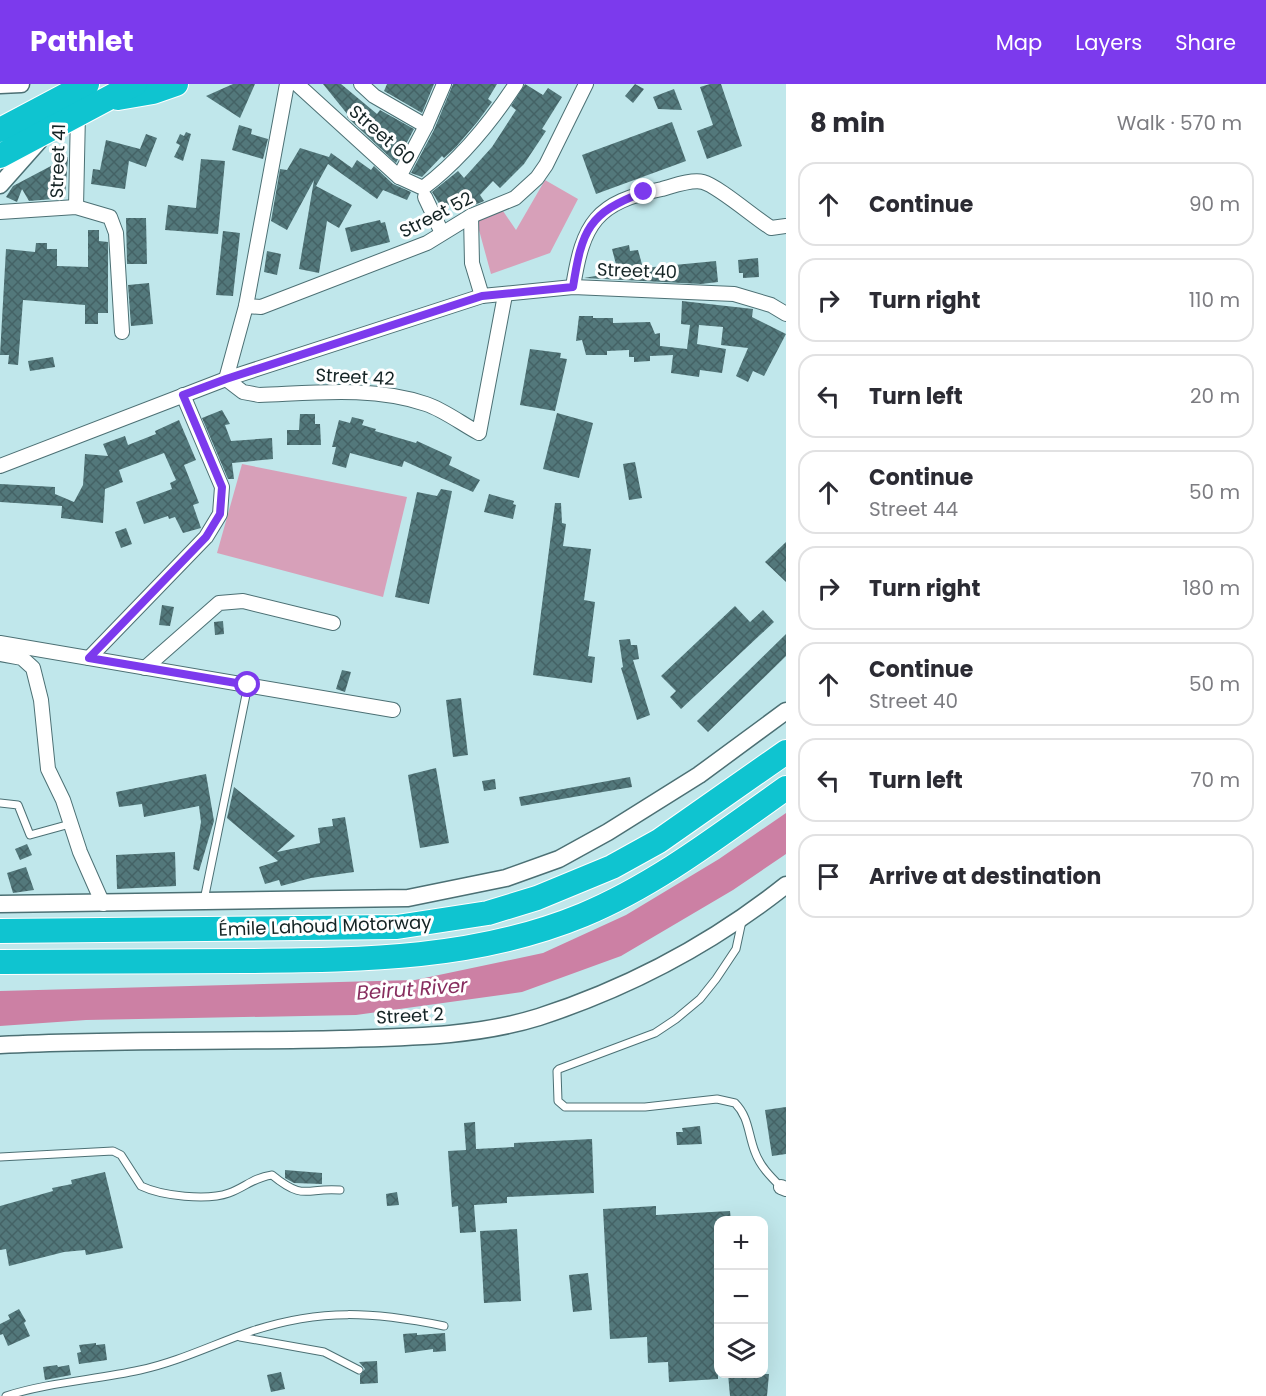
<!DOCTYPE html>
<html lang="en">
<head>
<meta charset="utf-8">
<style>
  body { margin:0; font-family:Poppins,sans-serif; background:#f7f7f7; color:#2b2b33 }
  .controls { position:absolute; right:18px; bottom:18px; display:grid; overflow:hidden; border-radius:12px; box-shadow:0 6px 24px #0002 }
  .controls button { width:54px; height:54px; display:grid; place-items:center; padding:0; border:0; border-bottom:2px solid #e1e1e2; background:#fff; color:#2b2b33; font:30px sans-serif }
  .stop { position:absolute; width:18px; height:18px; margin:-14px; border:4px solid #7c3aed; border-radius:50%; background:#fff }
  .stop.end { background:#7c3aed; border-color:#fff; box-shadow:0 2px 6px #0008 }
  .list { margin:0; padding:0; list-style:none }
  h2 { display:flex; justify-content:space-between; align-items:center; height:78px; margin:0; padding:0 24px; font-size:26px }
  h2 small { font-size:20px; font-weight:400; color:#7c7c81 }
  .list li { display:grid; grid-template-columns:39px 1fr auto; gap:18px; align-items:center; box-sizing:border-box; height:84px; margin:0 12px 12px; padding:0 12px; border:2px solid #e1e1e2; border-radius:18px }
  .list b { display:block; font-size:22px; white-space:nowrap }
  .list p { margin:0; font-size:20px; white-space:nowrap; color:#7c7c81 }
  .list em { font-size:20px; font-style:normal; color:#7c7c81 }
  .icon { flex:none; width:33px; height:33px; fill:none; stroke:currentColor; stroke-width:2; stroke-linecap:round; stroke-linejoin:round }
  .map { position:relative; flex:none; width:786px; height:1312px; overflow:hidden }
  header { display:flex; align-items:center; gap:36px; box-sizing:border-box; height:84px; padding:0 30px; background:#7c3aed; color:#fff }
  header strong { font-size:28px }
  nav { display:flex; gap:33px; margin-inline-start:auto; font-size:21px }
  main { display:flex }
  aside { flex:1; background:#fff }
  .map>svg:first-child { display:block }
</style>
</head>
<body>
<header>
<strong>Pathlet</strong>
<nav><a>Map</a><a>Layers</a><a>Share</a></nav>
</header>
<main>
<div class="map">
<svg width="786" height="1312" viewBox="0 0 786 1312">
  <defs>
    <pattern id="building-cross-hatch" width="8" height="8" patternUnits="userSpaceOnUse" patternTransform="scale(1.5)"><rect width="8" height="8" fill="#53787b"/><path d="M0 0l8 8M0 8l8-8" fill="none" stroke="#446265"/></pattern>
  </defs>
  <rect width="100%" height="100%" fill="#c0e7eb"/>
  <g fill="#d7a0b9">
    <polygon points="545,96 578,115 550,169 491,190 476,135 503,127 516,146"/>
    <polygon points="242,380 407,413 383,513 217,469"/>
  </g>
  <polygon fill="#cc80a4" points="786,729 786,770 733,806 621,872 522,908 356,931 86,936 0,942 0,907 415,896 543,869 626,831 719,775"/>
  <g fill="url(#building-cross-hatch)">
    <polygon points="233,0 255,0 240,34 206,12"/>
    <polygon points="323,0 341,0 377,30 380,26 414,45 396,79 347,33 348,31"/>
    <polygon points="387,0 434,0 422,29 384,7"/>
    <polygon points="453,0 497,0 488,15 492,18 478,37 456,63 444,74 442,72 422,93 411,89 434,46"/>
    <polygon points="525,0 543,11 548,4 562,13 542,45 546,47 524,80 500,104 493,97 480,111 484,117 468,124 458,112 443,126 432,108 458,87 464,94 492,63 516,26 511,22"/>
    <polygon points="635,0 644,5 633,19 625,12"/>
    <polygon points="710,0 721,0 742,62 707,75 697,47 713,41 700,3"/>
    <polygon points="674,5 682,26 658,25 653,13"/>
    <polygon points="672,38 686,77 596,110 582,71"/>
    <polygon points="239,41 252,45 251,50 268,55 263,75 232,66"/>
    <polygon points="186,48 191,50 183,77 174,73 180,61 176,59 180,50 184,52"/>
    <polygon points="146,50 157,54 150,72 146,83 129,77 125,105 91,100 93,85 100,86 106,56 140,65"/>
    <polygon points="300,64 329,73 331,69 352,84 357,76 371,86 374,82 393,100 411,108 407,116 383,106 377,115 328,80 316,102 352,121 339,144 327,137 319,189 299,185 314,96 287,146 271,137 280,85 287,86"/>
    <polygon points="68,73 65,114 29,117 22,105 17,118 6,113 13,102"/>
    <polygon points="201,75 225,77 218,150 165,146 168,121 196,124"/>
    <polygon points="126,134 146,134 147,180 127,180"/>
    <polygon points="380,136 381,139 385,138 390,158 351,168 345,144"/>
    <polygon points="88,146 99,146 99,157 108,158 108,229 98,229 98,240 85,240 85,221 23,216 18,281 8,280 9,271 0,271 6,165 35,168 36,159 47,159 47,165 57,165 57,182 88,183"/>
    <polygon points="223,147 240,149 233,212 216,211"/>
    <polygon points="629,161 630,167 638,166 643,184 716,177 718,198 701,200 584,194 618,188 612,165"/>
    <polygon points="267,167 281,170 277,191 264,188"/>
    <polygon points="758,174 759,193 743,194 743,189 739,189 738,176"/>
    <polygon points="149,199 153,240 131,242 128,201"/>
    <polygon points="682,217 753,225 752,233 786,250 764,292 753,287 748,298 736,292 748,264 721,261 723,243 699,241 697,260 726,265 722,289 700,286 699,293 671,289 673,271 650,272 650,277 634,278 634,273 629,273 629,266 607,267 607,271 586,271 582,256 576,257 579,232 593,232 593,234 613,234 613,239 650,238 655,250 660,249 660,262 687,265 690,241 681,240"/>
    <polygon points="530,265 561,269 560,274 567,275 555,327 520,321"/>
    <polygon points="53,273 55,283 30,287 28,277"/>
    <polygon points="222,326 230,340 225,341 231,357 272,354 273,375 232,379 234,395 228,395 202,334"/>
    <polygon points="557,329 593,339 579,394 543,385"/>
    <polygon points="300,330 315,330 315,340 320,340 321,361 287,361 287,346 299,346"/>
    <polygon points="352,333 364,336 362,341 376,345 375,347 416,359 417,357 452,373 449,381 480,396 473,408 404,377 402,383 350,369 346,384 332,380 336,363 332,363 339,336 350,339"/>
    <polygon points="179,336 196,376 184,381 199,419 193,421 201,444 183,449 175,433 169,435 168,432 144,440 136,418 172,405 170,399 176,396 164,369 119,386 123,398 105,405 103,439 61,434 62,422 0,418 0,400 55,403 55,410 74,418 83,401 85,370 108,372 103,360 125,352 128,361 156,350 155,347"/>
    <polygon points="635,378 642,414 629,416 623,380"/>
    <polygon points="441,405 452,407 429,520 395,513 417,408 437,412"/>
    <polygon points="489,410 514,417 513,420 516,421 513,435 484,428"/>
    <polygon points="555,419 561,419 562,439 566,440 563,462 591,465 584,516 595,518 588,572 595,573 592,599 533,591"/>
    <polygon points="126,444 132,460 121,464 115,448"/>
    <polygon points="786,458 786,498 765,478"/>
    <polygon points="162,521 174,523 170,542 159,541"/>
    <polygon points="735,522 750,538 763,526 774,538 681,625 670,613 676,607 661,592"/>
    <polygon points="223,537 224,550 215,551 214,538"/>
    <polygon points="786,550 786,572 708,648 697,637"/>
    <polygon points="630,555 631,561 637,561 639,575 633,576 650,631 637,636 621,584 623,583 619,556"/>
    <polygon points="342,586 351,588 345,608 336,605"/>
    <polygon points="461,614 468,671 453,673 446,616"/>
    <polygon points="436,684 449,759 420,764 408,691"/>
    <polygon points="206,690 214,737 199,787 193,785 201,738 199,722 144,733 142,720 119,723 116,708"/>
    <polygon points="630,693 632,703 521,722 519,713"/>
    <polygon points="495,695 496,705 484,707 482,697"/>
    <polygon points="234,703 295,752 277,768 320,759 318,744 333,742 332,735 345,733 354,788 311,794 281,802 279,796 265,800 259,783 278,777 227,734"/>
    <polygon points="27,760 32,771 20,776 15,765"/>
    <polygon points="175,768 176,802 117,805 116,771"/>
    <polygon points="26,783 34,806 13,809 7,789"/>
    <polygon points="786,1023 786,1070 772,1072 765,1026"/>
    <polygon points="475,1038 476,1065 514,1063 514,1059 592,1055 594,1109 507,1113 507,1119 474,1121 476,1148 460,1149 458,1122 452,1123 448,1067 466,1066 464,1039"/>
    <polygon points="700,1042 702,1060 677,1061 676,1048 683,1048 682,1044"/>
    <polygon points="285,1086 322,1089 322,1100 294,1099 285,1094"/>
    <polygon points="105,1088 123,1164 86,1171 85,1166 64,1168 9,1182 6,1165 0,1166 0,1122 53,1107 52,1104 72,1100 71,1096"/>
    <polygon points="397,1108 399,1121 387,1122 386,1110"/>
    <polygon points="656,1122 656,1131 730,1127 731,1137 718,1137 718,1295 669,1298 668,1278 648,1279 647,1253 610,1255 603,1125"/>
    <polygon points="517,1145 521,1217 484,1219 480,1147"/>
    <polygon points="588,1189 592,1226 573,1228 569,1191"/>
    <polygon points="19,1225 26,1237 24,1239 30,1252 8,1262 3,1250 0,1251 0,1240 10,1235 8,1231"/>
    <polygon points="417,1249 417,1251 445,1249 446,1267 433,1268 433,1265 405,1269 403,1250"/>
    <polygon points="96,1259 96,1261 105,1260 107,1276 79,1280 77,1269 81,1268 79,1261"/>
    <polygon points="377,1277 378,1299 360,1300 360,1291 365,1285 359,1278"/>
    <polygon points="57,1281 58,1283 69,1281 71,1291 45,1296 43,1283"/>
    <polygon points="281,1288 285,1305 271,1308 267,1291"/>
    <polygon points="728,1290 769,1290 767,1312 730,1312"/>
  </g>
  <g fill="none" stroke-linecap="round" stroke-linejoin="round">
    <g stroke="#4c7074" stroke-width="9">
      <g id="service">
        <polyline points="0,719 18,721 30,751 70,740"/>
        <polyline points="204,816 248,601"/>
        <path d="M742,837L736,865L716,895L700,915L676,935L655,949L559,985L557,987L558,1017L565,1023H645L717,1015L735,1019C749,1033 748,1050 755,1068C760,1082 770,1092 781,1103"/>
        <path d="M0,1073L113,1067L121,1071L141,1102C162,1112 207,1117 229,1109C246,1103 252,1094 272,1091C305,1118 306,1103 340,1106"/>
        <polyline points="240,1253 324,1268 359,1286"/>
        <path d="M6,1312C50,1298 95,1296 140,1286C178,1278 214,1260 252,1247C321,1224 374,1228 444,1242"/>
      </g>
    </g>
    <g stroke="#4c7074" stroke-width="16">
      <g id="minor">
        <path d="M287,0L246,222L226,295L243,308L259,311C314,309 372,302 426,320C444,326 462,340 479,349L505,211"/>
        <path d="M297,0L399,93L423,104C460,76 491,38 516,0"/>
        <polyline points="361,0 374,12 426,42"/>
        <polyline points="399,93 426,42 444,0"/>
        <polyline points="425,113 442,149"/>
        <polyline points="76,123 78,29"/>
        <polyline points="0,128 76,123 110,133 116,149 122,248"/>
        <polyline points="471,132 472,179 482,212"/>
        <path d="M573,203C583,139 596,118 662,105C673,102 692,95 703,98C718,102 755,134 771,144L786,142"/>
        <polyline points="246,222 261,223 427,159 471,132 515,114 537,94 546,81 586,0"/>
        <polyline points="0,382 226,295 482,212 573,203 734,210 771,221 786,230"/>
        <polyline points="0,559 393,626"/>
        <polyline points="0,570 22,574 33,584 41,616 48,685 63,716 80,768 103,820"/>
        <polyline points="89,574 206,453 220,430 222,403 183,311"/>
        <polyline points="145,584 219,519 243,517 333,539"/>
        <polyline points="781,1103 786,1105"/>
      </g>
    </g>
    <g stroke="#4c7074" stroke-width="19">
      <g id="tertiary">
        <polyline points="0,1 21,0"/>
        <polyline points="0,101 39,57"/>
        <polyline points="0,820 408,814 506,794 559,775 608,748 699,691 786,627"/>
        <path d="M0,961C113,955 227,958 341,955C407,953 475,953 539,933C628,904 713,859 786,801"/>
      </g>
    </g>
    <g stroke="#fff" stroke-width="26">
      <g id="motorway">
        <polyline points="118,14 153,8 176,0"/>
        <polyline points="0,46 87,0"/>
        <polyline points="0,72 135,0"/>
        <polyline points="0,847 397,843 488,829 537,814 612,783 659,757 786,668"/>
        <path d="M0,878C82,878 163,877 245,877C360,876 474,876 583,831C657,800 721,750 786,704"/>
      </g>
    </g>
    <use href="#service" stroke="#fff" stroke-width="7"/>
    <use href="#minor" stroke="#fff" stroke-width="14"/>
    <use href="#tertiary" stroke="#fff" stroke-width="16"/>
    <use href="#motorway" stroke="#0fc4d0" stroke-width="24"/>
  </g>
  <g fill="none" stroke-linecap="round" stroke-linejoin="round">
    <path stroke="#7c3aed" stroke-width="8" d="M248,601L89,574L206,453L220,430L222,403L183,311L226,295L482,212L573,203C582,146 588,129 644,108"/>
  </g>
  <g text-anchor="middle" stroke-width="6" stroke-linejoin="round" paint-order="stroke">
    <g font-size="18" fill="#142324" stroke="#fff">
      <text transform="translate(382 51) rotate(41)" y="6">Street 60</text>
      <text transform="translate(58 77) rotate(-88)" y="6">Street 41</text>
      <text transform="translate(436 131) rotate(-27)" y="6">Street 52</text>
      <text transform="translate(637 187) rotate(2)" y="6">Street 40</text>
      <text transform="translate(355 293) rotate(3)" y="6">Street 42</text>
      <text transform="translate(325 842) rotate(-2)" y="6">Émile Lahoud Motorway</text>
      <text transform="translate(410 932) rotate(-3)" y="6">Street 2</text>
    </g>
    <g font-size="20" font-style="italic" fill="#872d5e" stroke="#fff">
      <text transform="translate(412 905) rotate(-4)" y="7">Beirut River</text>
    </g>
  </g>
</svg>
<div class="controls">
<button>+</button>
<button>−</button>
<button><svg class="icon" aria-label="layers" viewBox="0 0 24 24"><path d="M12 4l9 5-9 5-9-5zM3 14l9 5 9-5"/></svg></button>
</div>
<div class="stop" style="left:248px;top:601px"></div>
<div class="stop end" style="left:644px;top:108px"></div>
</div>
<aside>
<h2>8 min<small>Walk · 570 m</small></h2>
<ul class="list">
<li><svg class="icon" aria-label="ahead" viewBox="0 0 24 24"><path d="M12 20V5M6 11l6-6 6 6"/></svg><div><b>Continue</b></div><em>90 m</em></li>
<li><svg class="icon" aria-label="right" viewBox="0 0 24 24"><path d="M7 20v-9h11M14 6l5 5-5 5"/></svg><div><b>Turn right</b></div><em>110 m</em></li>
<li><svg class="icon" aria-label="left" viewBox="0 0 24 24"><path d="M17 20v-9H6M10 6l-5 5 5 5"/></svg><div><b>Turn left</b></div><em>20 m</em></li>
<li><svg class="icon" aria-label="ahead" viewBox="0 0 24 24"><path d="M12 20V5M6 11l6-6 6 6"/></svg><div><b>Continue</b><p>Street 44</p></div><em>50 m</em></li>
<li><svg class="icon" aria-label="right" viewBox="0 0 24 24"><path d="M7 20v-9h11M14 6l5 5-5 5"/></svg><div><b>Turn right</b></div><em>180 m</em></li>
<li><svg class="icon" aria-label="ahead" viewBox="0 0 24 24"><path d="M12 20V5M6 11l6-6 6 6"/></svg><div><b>Continue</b><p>Street 40</p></div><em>50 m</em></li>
<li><svg class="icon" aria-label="left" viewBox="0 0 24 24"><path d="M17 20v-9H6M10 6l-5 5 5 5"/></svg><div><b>Turn left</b></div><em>70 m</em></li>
<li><svg class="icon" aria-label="arrive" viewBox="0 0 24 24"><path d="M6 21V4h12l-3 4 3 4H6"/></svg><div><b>Arrive at destination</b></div></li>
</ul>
</aside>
</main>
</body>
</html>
